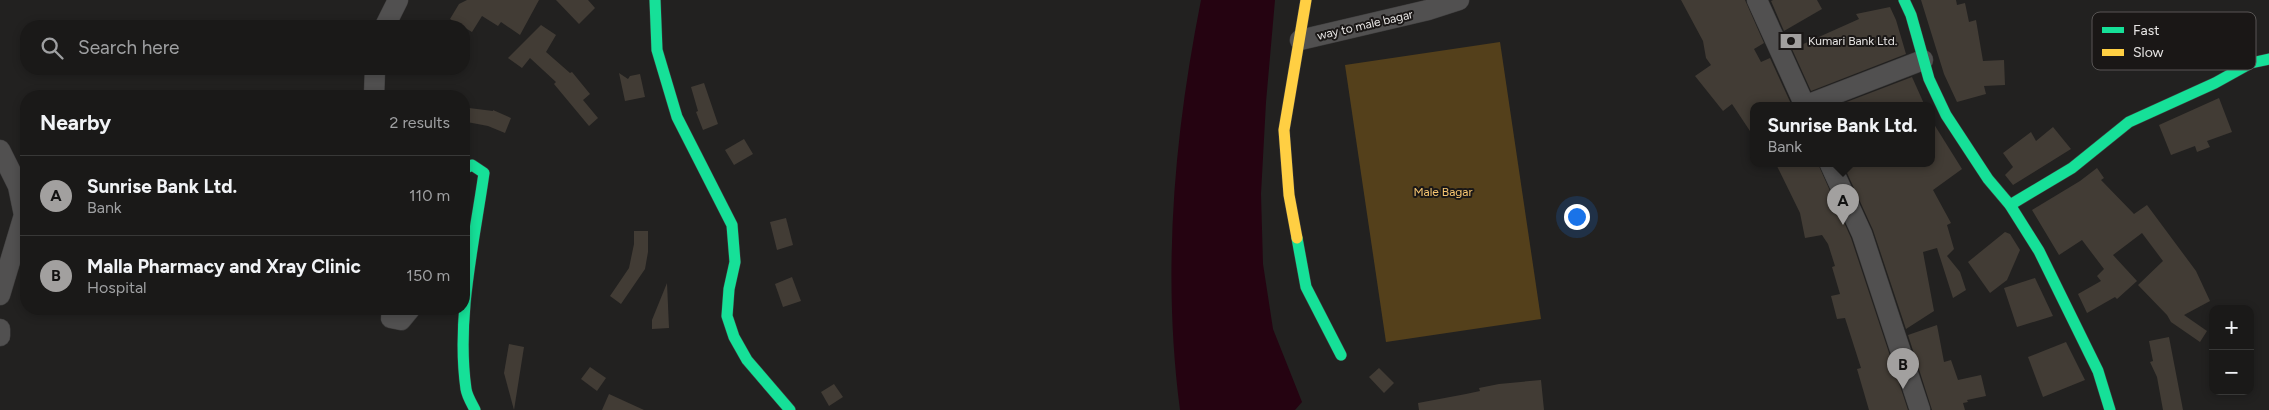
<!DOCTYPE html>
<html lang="en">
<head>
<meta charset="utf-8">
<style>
  body { margin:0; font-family:Figtree,sans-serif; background:#232221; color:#f1f3f6 }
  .controls { position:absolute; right:15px; bottom:15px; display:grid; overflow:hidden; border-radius:10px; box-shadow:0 2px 8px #0003 }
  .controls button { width:45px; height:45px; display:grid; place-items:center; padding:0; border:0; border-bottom:1px solid #383837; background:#1a1918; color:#f1f3f6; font:25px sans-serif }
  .you { position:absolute; left:1576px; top:216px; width:18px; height:18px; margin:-12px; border:4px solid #fff; border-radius:50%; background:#1a73e8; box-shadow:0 0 0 8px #1a73e833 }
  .badge { display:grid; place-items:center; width:32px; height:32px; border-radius:50%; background:#a2a09f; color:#111; font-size:16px; font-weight:700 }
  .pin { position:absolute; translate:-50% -41px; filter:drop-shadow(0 1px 2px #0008) }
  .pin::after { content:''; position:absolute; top:26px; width:18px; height:15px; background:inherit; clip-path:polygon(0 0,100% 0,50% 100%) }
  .popup { position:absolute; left:1750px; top:102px; width:185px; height:65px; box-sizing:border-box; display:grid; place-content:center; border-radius:10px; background:#1a1918; filter:drop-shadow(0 1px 4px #0005); font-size:16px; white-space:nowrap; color:#9fa0a2 }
  .popup b { font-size:19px; color:#f1f3f6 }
  .popup::after { content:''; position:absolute; left:50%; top:100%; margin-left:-10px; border:10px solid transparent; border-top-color:#1a1918 }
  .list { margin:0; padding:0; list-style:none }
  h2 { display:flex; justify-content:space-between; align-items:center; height:65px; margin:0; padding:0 20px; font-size:21px }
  h2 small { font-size:16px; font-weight:400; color:#9fa0a2 }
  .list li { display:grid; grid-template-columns:32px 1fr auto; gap:15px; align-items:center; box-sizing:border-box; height:80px; padding:0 20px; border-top:1px solid #383837 }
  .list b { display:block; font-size:19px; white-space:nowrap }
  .list p { margin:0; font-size:16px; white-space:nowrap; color:#9fa0a2 }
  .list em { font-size:16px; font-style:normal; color:#9fa0a2 }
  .icon { flex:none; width:28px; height:28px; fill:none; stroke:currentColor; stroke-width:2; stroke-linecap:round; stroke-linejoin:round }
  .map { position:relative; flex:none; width:2269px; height:410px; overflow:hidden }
  .search { position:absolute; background:#1a1918; box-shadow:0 2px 8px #0003; left:20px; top:20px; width:450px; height:55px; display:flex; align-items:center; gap:12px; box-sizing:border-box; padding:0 18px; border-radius:20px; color:#9fa0a2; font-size:19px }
  .panel { position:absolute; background:#1a1918; box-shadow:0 2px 8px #0003; left:20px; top:90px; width:450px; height:225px; border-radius:20px }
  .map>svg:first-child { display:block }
</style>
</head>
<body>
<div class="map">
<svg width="2269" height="410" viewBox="0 0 2269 410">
  <rect width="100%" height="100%" fill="#222120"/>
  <polygon fill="#54401b" points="1500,42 1541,319 1386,342 1345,65"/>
  <path fill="#250311" d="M1201,0H1275L1266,102L1261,194L1263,264L1273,329L1302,402L1295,410H1180C1162,272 1174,136 1201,0Z"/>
  <g fill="#423c35">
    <polygon points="467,0 539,0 520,35 501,22 498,26 482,16 472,32 450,19 459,4"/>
    <polygon points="556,0 588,0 595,8 579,24"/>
    <polygon points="1681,0 1745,0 1764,43 1754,49 1761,62 1770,58 1792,106 1754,106 1754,137 1732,104 1723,111 1695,76 1711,65 1706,58 1703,41"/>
    <polygon points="1773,0 1817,0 1822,9 1784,31 1771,1"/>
    <polygon points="1921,0 1956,0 1957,5 1965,3 1969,22 1976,20 1983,61 2004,60 2005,85 1984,86 1986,94 1957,102 1944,74"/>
    <polygon points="1890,7 1896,20 1906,54 1811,91 1792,49 1859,19 1856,14"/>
    <polygon points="541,25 556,35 546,52 570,73 572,72 590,94 583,100 598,118 589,126 554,84 556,82 530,58 522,68 508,58"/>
    <polygon points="619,73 628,79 630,76 640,74 645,97 625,101"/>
    <polygon points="1912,77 1925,106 1836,106"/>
    <polygon points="704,83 718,124 703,130 696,112 698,111 691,87"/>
    <polygon points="2219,98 2232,132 2207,141 2210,147 2197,152 2195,146 2171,155 2159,125"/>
    <polygon points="469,108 493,111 493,110 511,118 505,133 488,126 467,122"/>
    <polygon points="1932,121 1962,169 1933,190 1951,223 1947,225 1954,249 1947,256 1960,272 1966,290 1953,298 1937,248 1923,252 1934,311 1906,329 1873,230 1843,164 1932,164"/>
    <polygon points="2053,127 2071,149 2013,185 2005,175 2013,167 2003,153 2031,132 2036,141"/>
    <polygon points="744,139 753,154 734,165 725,150"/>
    <polygon points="1776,164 1818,164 1851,238 1908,410 1869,410 1857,369 1861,368 1845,318 1837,319 1831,296 1840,294 1832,267 1835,266 1828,244 1822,235 1805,238 1800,213"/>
    <polygon points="2097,168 2104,178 2101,180 2134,214 2147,205 2196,271 2210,301 2184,315 2207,331 2200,342 2171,322 2167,315 2138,285 2163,261 2142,233 2113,255 2137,281 2117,299 2115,297 2087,313 2078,294 2101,281 2097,276 2104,269 2082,240 2059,255 2032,210 2080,181"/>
    <polygon points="786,218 793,245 777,250 770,222"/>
    <polygon points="634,231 648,231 648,252 645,269 621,304 610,296 629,268 634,244"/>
    <polygon points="2005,232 2010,234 2020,250 2007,280 1990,293 1968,262"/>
    <polygon points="792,277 801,301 783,307 775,284"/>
    <polygon points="2035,278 2053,316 2017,327 2004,288"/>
    <polygon points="667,283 669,328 652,329 652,320"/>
    <polygon points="1937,325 1944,362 1951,360 1958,380 1981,375 1986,396 1967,400 1968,402 1963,403 1965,410 1932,410 1908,335"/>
    <polygon points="2169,337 2183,410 2163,410 2157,377 2150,362 2153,361 2149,341"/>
    <polygon points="2066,342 2085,380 2043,397 2028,357"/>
    <polygon points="509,344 524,347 514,410 504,373"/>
    <polygon points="590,367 606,378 597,391 581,379"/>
    <polygon points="1379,368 1394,383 1384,393 1369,377"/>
    <polygon points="1541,380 1544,410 1419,410 1418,403 1466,394 1480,391 1479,388 1499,384"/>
    <polygon points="834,384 843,397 829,406 821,392"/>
    <polygon points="609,394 644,410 602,410"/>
  </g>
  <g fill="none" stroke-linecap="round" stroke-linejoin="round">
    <g stroke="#3f3e3e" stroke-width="21">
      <g id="street">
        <polyline points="1757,0 1805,106"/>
        <polyline points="385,26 398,0"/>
        <polyline points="1300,40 1428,10 1459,0"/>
        <polyline points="374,96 375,69"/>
        <polyline points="1804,106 1923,60"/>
        <polyline points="0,150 18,186 24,215 0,295"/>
        <polyline points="1830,164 1862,234 1920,410"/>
        <polyline points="393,309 391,318 401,320 410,309"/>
        <polyline points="0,329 0,336"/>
      </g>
    </g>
    <g stroke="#3f3e3e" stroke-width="12">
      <g id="fast">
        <polyline points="655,0 657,50 677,117 732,225 735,262 729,289 727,316 734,337 747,360 790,410"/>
        <polyline points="1904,0 1911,15 1929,79 1946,115 1988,179 2010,205 2039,251 2098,371 2110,410"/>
        <path d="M464,169L472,165L484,173C474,243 456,318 466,389C467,396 472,404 475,410"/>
        <polyline points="2010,205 2072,168 2129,122 2215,83 2251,63 2269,59"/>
        <polyline points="1297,238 1306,287 1341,355"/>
      </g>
    </g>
    <g stroke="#3f3e3e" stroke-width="12">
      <polyline id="slow" points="1297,238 1289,195 1284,130 1306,0"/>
    </g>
    <use href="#street" stroke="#515050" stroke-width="20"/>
    <use href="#fast" stroke="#16e098" stroke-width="11"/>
    <use href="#slow" stroke="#ffcf43" stroke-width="11"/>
  </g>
  <defs>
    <g id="bank-bare" transform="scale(1.725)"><path d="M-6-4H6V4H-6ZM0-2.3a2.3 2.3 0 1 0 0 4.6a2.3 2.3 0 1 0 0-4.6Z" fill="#a2a09f" stroke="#1a1716" stroke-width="2.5" paint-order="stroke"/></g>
  </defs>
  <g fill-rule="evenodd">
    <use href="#bank-bare" x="1791" y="41"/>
  </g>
  <g text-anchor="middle" stroke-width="4" stroke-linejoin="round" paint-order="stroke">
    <g font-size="12" fill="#e7e5e4" stroke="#1a1716">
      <text transform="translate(1365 25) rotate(-13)" y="4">way to male bagar</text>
    </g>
    <g font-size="12" fill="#e7e5e4" stroke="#1a1716" text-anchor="start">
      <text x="1808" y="45">Kumari Bank Ltd.</text>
    </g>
    <g font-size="12" fill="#f7c671" stroke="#1a1716">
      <text x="1443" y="196">Male Bagar</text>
    </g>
  </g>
  <rect x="2092" y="12" width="164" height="58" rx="8" fill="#1a1716" stroke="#585554" stroke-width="1"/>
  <rect x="2102" y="27" width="22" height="6" fill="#16e098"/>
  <rect x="2102" y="49" width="22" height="7" fill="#ffcf43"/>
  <g font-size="14" fill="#e7e5e4">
    <text x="2133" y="35">Fast</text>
    <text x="2133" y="57">Slow</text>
  </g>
</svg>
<div class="controls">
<button>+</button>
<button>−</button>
</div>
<div class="you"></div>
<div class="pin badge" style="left:1843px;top:225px">A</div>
<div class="popup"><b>Sunrise Bank Ltd.</b>Bank</div>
<div class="pin badge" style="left:1903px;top:389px">B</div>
<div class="search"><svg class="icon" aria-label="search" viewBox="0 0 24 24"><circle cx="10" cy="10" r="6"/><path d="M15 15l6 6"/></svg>Search here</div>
<section class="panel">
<h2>Nearby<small>2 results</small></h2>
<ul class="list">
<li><span class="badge">A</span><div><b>Sunrise Bank Ltd.</b><p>Bank</p></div><em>110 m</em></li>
<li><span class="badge">B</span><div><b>Malla Pharmacy and Xray Clinic</b><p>Hospital</p></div><em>150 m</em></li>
</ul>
</section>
</div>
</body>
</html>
